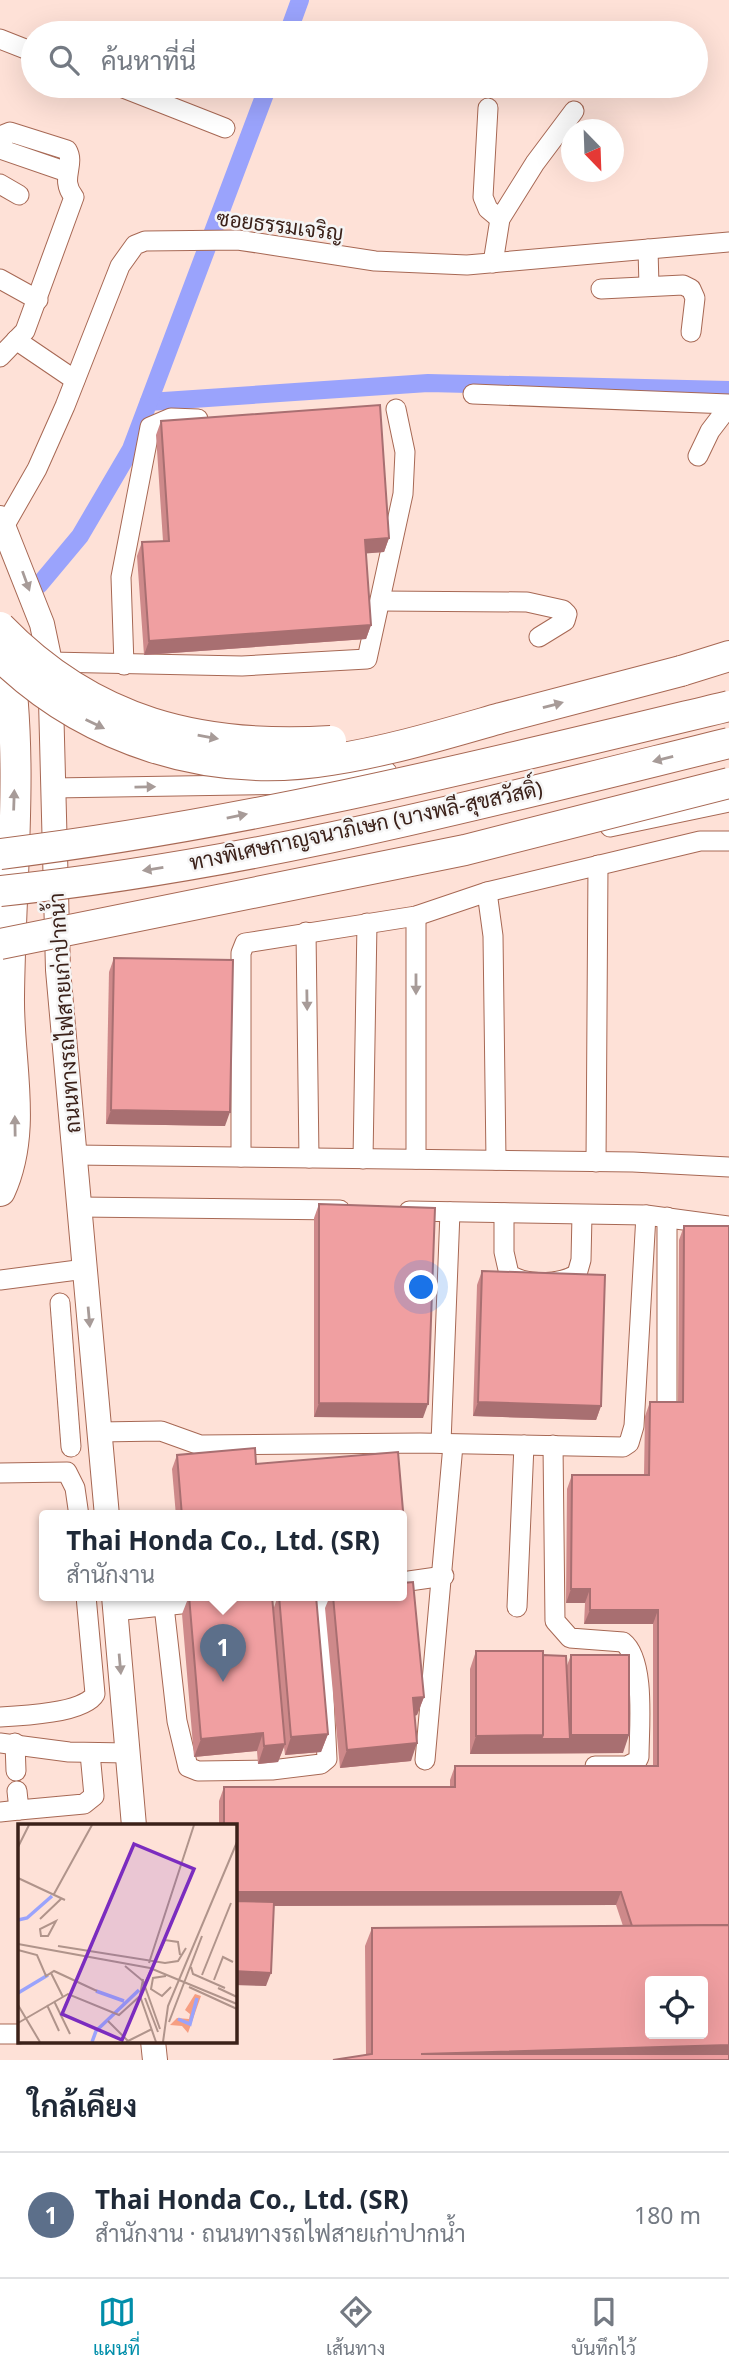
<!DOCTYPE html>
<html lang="th">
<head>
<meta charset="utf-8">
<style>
  body { margin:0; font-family:"Noto Sans",Sarabun,sans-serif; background:#f6f6f7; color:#1f2937 }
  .controls { position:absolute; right:21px; bottom:21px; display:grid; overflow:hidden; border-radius:7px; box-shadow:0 7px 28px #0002 }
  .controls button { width:63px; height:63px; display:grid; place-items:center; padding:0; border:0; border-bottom:2px solid #e0e1e3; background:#fff; color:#1f2937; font:35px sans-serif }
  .compass { position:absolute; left:561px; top:119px; width:63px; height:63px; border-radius:50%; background:#fff; box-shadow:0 7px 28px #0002; rotate:157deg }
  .you { position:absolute; left:422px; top:1288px; width:24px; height:24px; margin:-18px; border:5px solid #fff; border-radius:50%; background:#1a73e8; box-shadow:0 0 0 10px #1a73e833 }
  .badge { display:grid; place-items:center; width:46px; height:46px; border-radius:50%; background:#008eaa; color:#fff; font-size:23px; font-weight:700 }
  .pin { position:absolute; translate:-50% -58px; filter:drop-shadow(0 2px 4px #0008) }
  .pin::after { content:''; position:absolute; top:37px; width:24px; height:21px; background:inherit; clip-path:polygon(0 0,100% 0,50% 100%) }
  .popup { position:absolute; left:39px; top:1510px; width:368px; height:91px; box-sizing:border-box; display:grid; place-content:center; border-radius:7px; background:#fff; filter:drop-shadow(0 2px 5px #0005); font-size:23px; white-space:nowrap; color:#747a83 }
  .popup b { font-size:26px; color:#1f2937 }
  .popup::after { content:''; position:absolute; left:50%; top:100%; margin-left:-14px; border:14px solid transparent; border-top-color:#fff }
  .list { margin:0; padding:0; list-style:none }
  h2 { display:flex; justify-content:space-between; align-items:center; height:91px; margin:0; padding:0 28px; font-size:30px }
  h2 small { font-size:23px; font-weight:400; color:#747a83 }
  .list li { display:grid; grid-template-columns:46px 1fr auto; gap:21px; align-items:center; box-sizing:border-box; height:126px; padding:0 28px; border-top:2px solid #e0e1e3 }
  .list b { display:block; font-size:26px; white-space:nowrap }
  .list p { margin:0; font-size:23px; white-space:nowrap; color:#747a83 }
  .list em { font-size:23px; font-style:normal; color:#747a83 }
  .icon { flex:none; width:38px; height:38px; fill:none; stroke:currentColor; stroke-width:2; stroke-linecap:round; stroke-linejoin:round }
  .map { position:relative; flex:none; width:729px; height:2060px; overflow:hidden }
  .search { position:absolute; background:#fff; box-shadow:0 7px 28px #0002; left:21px; right:21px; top:21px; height:77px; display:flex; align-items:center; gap:18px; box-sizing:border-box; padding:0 24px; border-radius:38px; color:#747a83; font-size:26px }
  .sheet { height:217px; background:#fff }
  nav { display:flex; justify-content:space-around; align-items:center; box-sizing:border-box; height:98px; border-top:2px solid #e0e1e3; background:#fff; font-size:19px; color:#747a83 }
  nav a { display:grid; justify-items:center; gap:4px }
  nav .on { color:#008eaa }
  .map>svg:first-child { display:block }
</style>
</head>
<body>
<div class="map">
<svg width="729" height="2060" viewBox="0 0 729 2060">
  <rect width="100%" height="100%" fill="#fee1d7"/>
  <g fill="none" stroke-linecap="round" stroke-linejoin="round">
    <g stroke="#9aa3fc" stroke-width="18">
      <polyline points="288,33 300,0"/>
      <polyline points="149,402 428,383 729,390"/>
      <polyline points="39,585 80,536 131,449 268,86"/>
    </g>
    <g stroke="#a76854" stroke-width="21">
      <g id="minor">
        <polyline points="0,39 33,52"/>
        <polyline points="118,86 225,128"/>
        <polyline points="488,108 483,197 488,209 500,219"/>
        <path d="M0,149L5,134L10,132L67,150C76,165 59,179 74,197L25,331L0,357"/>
        <polyline points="0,149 67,172"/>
        <polyline points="0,184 19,195"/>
        <polyline points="648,249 649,286"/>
        <polyline points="493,263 500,219 535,163 574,111"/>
        <polyline points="0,279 38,300"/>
        <polyline points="601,289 683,285 691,289 695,298 691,332"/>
        <polyline points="16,340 75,380"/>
        <polyline points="473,394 729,404"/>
        <polyline points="698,456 710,431 729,406"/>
        <polyline points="5,525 37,469 65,406 120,266 135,245 145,241 238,240 375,261 467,265 729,242"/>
        <polyline points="381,601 527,602 563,610 567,614 565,621 539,637"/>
        <polyline points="50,662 242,666 367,659 403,494 405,452 396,409"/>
        <polyline points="124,665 121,577 150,427 171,418 198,419"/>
        <polyline points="53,788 310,784 387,772"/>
        <polyline points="610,827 729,802"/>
        <polyline points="487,892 700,841 729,841"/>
        <polyline points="416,916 416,1159"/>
        <polyline points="306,932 309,1158"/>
        <polyline points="74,1155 633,1162 729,1167"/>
        <polyline points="241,1157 241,953 245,943 416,916 487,892 493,936 496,1160"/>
        <polyline points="363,1159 367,923"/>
        <polyline points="596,1162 598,865"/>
        <polyline points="79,1207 340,1210"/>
        <polyline points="409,1211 646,1215 729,1226"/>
        <path d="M504,1213V1252L509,1274C526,1286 559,1285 577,1274L581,1260L582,1215"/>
        <polyline points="667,1217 667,1416"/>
        <polyline points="0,1280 85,1269"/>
        <polyline points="60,1303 71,1447"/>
        <polyline points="99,1432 161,1431 200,1445 420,1443 623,1447 629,1443 634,1426 646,1215"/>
        <polyline points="441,1443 450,1212"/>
        <path d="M553,1445L555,1621L570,1638L623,1642C646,1660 639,1728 639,1757L637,1761L627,1766H595"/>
        <polyline points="0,1473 67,1472 75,1488 79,1516"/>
        <polyline points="402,1582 444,1576"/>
        <polyline points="164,1606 177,1721 188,1767 198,1771 272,1770 321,1764 327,1759 319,1596"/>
        <polyline points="517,1607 524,1445"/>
        <polyline points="115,1611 209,1601"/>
        <path d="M0,1717C21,1716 85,1713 95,1694L86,1596"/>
        <polyline points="0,1743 69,1752 128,1753"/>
        <polyline points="15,1743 16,1771"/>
        <polyline points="425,1760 453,1445"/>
        <polyline points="17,1791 19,1810 84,1804 94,1796 90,1753"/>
        <polyline points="0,1812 19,1810"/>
        <polyline points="0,2034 19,2034"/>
      </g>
    </g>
    <g stroke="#a76854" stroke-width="26">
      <g id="major">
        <polyline points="0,518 42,624 50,662 58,970 107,1516"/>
        <polyline points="114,1596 134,1826"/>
        <polyline points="153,2041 155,2060"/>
      </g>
    </g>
    <g stroke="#a76854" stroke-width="32">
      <g id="highway">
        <polyline points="681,671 729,656"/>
        <path d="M0,1191C28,1130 8,1062 9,997C10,881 25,760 6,645"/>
      </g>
    </g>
    <use href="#minor" stroke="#fff" stroke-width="19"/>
    <use href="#major" stroke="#fff" stroke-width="24"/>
    <use href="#highway" stroke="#fff" stroke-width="30"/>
    <g stroke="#a76854" stroke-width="32" stroke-linecap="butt">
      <g id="highway-bridge">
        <path d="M0,627C93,723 201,749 331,741"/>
        <path d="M0,656C87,741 211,780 331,760C389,751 445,734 501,718C561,702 621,687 681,671"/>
        <path d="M0,854C247,824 488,764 729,706"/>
        <path d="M0,891C247,866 489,802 729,743"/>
        <polyline points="0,944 465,850 729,783"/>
      </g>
    </g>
    <use href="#highway-bridge" stroke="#fff" stroke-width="30"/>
  </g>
  <g fill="#ce898a">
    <polygon points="161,421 389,538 384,552 366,553 371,625 366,639 144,655 137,556 142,542 163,541 156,435"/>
    <polygon points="114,958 225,1126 106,1124 109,972"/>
    <polygon points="319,1204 423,1418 314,1417 314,1218"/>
    <polygon points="684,1226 729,2060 366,2055 365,1946 372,1928 623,1926 616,1905 274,1906 266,1986 234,1825 219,1825 219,1801 224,1787 450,1787 450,1780 455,1766 653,1766 653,1624 584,1624 585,1603 566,1603 567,1489 572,1475 644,1475 645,1416 650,1402 678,1402 679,1240"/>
    <polygon points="482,1271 601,1406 596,1420 473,1416 477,1285"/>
    <polygon points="177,1455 256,1464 402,1516 176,1516 172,1469"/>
    <polygon points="189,1596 273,1610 278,1596 316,1596 328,1734 321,1752 285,1755 284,1747 278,1762 258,1764 257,1751 194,1757 182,1614"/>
    <polygon points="330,1596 402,1596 424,1697 417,1715 415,1716 411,1761 340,1768 325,1608"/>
    <polygon points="476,1651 543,1655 566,1668 571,1655 623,1753 470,1754 470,1669"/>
  </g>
  <g fill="#a86f71">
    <polygon points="389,538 384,552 360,554 365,540"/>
    <polygon points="371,625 366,639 144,655 149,641"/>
    <polygon points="111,1110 230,1112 225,1126 106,1124"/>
    <polygon points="478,1402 601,1406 596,1420 473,1416"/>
    <polygon points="319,1403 428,1404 423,1418 314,1417"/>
    <polygon points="406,1546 402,1560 402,1547"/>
    <polygon points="571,1589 590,1589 585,1603 566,1603"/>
    <polygon points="590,1610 658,1610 653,1624 584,1624"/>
    <polygon points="424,1697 417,1715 407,1716 413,1698"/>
    <polygon points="263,1733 257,1751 194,1757 201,1739"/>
    <polygon points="328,1734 321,1752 285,1755 291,1737"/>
    <polygon points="543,1735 570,1739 571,1735 629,1735 623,1753 470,1754 476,1736"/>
    <polygon points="417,1743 411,1761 340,1768 347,1750"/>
    <polygon points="285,1744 278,1762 258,1764 264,1746"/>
    <polygon points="234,1892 621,1892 616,1905 234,1906"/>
    <polygon points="234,1971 271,1973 266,1986 234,1985"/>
    <polygon points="729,2045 729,2060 421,2054"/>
  </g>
  <g fill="#f09fa1" stroke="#a86f71" stroke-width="2" fill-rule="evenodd">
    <polygon points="380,405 389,538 365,540 371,625 149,641 142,542 169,541 161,421"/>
    <polygon points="114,958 233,960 230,1112 111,1110"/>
    <polygon points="319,1204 435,1208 428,1404 319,1403"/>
    <polygon points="684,1226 729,1226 729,1925 632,1926 621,1892 234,1892 234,1825 224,1825 224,1787 455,1787 455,1766 658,1766 658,1610 590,1610 590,1589 571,1589 572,1475 649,1475 650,1402 683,1402"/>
    <polygon points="482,1271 605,1275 601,1406 478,1402"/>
    <polygon points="255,1448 256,1464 398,1452 406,1546 402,1547 402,1516 182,1516 177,1455"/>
    <polygon points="413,1582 424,1697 413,1698 417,1743 347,1750 333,1596 402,1596 402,1583"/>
    <polygon points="189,1596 272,1596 285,1744 264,1746 263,1733 201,1739"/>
    <polygon points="279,1596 316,1596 328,1734 291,1737"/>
    <polygon points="476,1651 543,1651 543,1735 476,1736"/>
    <polygon points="543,1655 566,1656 570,1739 541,1739 543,1735"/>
    <rect x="571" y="1655" width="58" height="80"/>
    <polygon points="234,1901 274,1902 271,1973 234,1971"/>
    <path d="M729,1925V2045L421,2054H729V2060H333L372,2054V1928ZM650,1981H703V2034H650Z"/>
  </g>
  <defs><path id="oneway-solid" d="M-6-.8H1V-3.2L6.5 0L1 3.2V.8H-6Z" transform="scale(1.75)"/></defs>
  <g fill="#a79b98">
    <use href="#oneway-solid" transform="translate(26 581) rotate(70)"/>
    <use href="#oneway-solid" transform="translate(553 705) rotate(-15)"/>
    <use href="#oneway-solid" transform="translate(95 724) rotate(26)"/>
    <use href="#oneway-solid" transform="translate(208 737) rotate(10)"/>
    <use href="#oneway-solid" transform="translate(663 759) rotate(166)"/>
    <use href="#oneway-solid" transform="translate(145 787) rotate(-1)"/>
    <use href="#oneway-solid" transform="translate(14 800) rotate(-88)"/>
    <use href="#oneway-solid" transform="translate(237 816) rotate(-11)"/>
    <use href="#oneway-solid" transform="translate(153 869) rotate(171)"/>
    <use href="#oneway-solid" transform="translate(416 984) rotate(90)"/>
    <use href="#oneway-solid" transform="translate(307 1000) rotate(89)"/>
    <use href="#oneway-solid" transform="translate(15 1126) rotate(-91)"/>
    <use href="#oneway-solid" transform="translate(89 1317) rotate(85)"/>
    <use href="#oneway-solid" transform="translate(120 1664) rotate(85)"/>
  </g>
  <g text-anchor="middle" stroke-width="5" stroke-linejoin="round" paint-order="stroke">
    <g font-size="21" fill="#3b2119" stroke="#f5f5f5">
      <text transform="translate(280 226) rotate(7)" y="7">ซอยธรรมเจริญ</text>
      <text transform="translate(366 826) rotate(-12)" y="7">ทางพิเศษกาญจนาภิเษก (บางพลี-สุขสวัสดิ์)</text>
      <text transform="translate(65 1013) rotate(-94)" y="7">ถนนทางรถไฟสายเก่าปากน้ำ</text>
    </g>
  </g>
  <g transform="translate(18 1824)">
    <rect width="219" height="219" fill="#fee1d7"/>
    <path d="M177,170L183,172L170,209L164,202L152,201L159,194L171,195L172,190L167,186Z" fill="#f69e82"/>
    <path fill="none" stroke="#9aa3fc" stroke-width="3.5" d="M0,96L9,94L34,72M78,167L106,177M0,169L30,151M160,195L172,200L179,174M74,218L78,207L121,166"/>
    <path fill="none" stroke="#b0948b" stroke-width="2" d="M0,23L11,1M0,54L47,76M36,70L74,1M22,95L44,74M38,97L30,112H23L22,105ZM0,120L132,144L219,180M40,122L147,139L160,137L168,124M0,126L19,131L28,152L36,147L79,167M131,139L176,1M107,142L125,157L142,205M173,143L175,150L207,164M33,149L45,173M184,151L213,79M148,152L135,154L133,165L144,172L153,163M125,155L122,172L138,218M196,156L205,133L215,138M126,161L147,116L160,118L162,131M171,163L219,185M200,164L219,173M127,174L140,208M36,177L52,210M0,181L22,218M29,181L41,207M90,197L110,217M151,198L184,112M0,199L50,170L101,191L122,172M108,218L134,205M145,218L150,182L219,18"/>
    <path fill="#7b2cbf" fill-opacity="0.15" stroke="#7b2cbf" stroke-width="3.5" d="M116,20L176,45L104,216L44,190Z"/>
    <rect width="219" height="219" fill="none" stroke="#3b2119" stroke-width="3.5"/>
  </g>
</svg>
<div class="controls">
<button><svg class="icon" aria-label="locate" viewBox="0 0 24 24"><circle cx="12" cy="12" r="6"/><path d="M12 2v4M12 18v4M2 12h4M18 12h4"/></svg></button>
</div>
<svg class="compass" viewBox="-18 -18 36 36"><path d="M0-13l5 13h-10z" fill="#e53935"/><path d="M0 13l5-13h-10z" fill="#747a83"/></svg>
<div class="you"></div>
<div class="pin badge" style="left:223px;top:1682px;background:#5c6f8a">1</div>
<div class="popup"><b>Thai Honda Co., Ltd. (SR)</b>สำนักงาน</div>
<div class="search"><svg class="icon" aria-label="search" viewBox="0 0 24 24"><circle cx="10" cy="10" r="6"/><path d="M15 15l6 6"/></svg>ค้นหาที่นี่</div>
</div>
<section class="sheet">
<h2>ใกล้เคียง<small></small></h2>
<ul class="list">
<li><span class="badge" style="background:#5c6f8a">1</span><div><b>Thai Honda Co., Ltd. (SR)</b><p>สำนักงาน · ถนนทางรถไฟสายเก่าปากน้ำ</p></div><em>180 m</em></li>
</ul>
</section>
<nav>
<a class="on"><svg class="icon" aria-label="map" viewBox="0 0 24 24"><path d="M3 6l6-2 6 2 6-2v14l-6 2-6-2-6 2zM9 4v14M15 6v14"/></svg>แผนที่</a>
<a><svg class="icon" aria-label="directions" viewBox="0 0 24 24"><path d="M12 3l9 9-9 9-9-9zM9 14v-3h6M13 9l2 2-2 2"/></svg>เส้นทาง</a>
<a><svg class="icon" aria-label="saved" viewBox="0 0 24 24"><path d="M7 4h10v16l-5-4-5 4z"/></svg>บันทึกไว้</a>
</nav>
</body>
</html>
